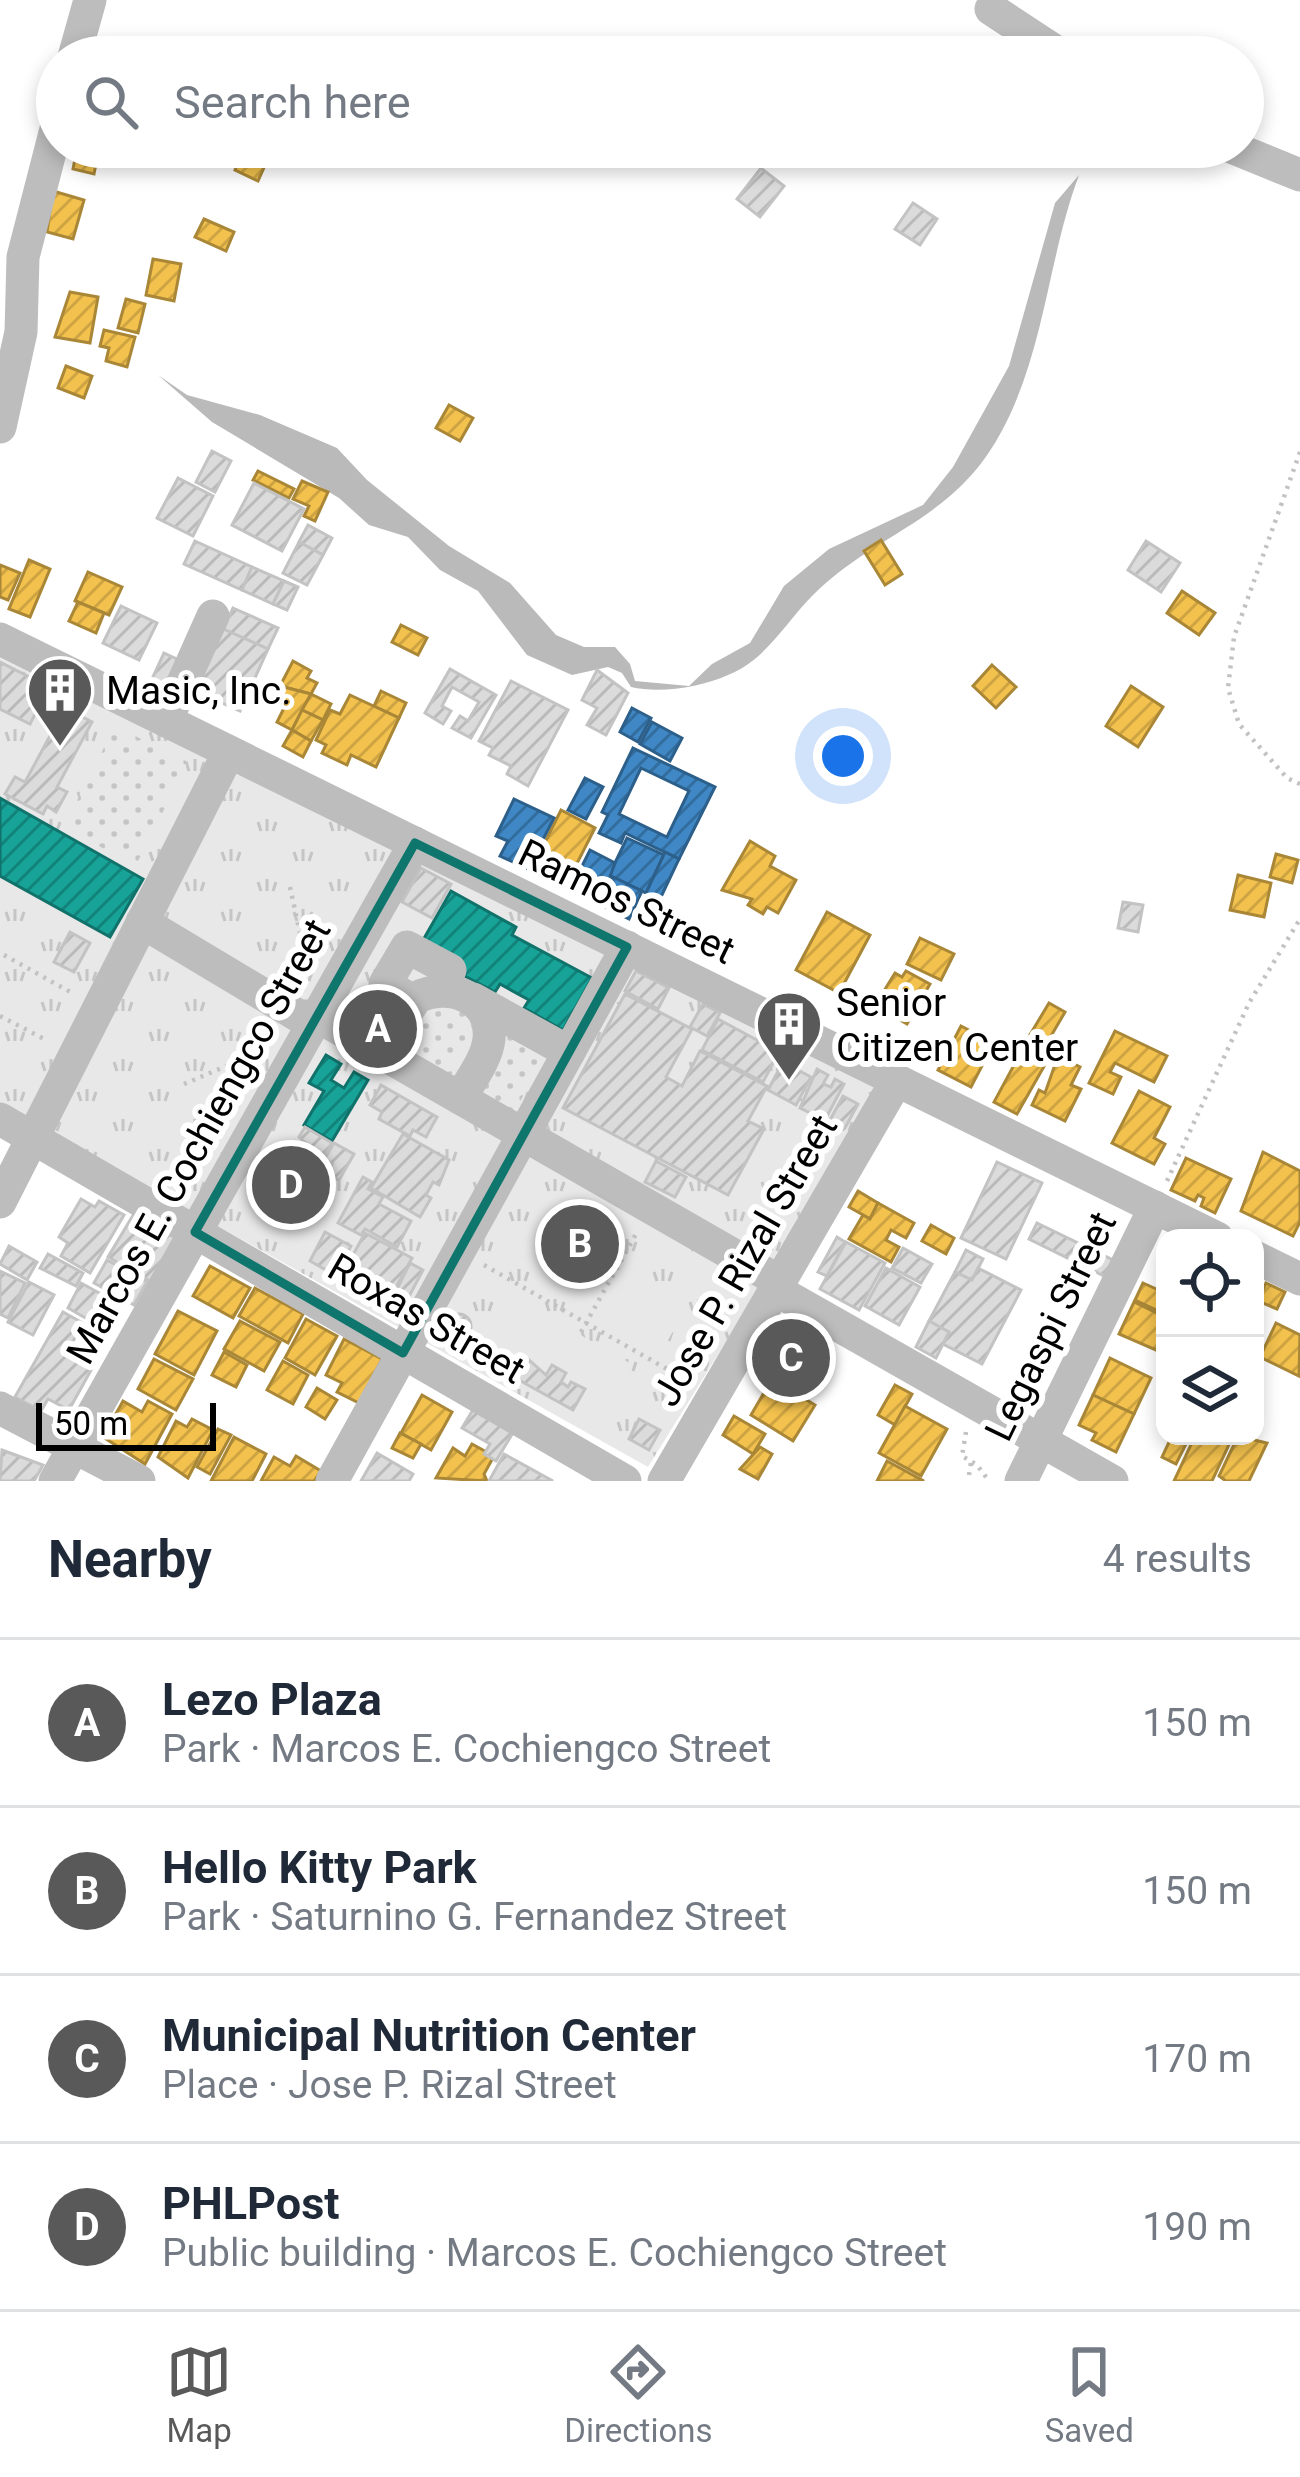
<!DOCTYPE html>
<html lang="en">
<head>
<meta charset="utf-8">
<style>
  body { margin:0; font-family:Roboto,sans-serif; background:#f2f2f3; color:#1f2937 }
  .controls { position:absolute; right:36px; bottom:36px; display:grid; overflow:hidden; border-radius:24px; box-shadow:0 6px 18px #0003 }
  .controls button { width:108px; height:108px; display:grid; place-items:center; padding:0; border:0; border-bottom:3px solid #e0e1e3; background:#fff; color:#1f2937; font:60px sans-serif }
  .scale { position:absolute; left:36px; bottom:30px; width:180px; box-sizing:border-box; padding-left:12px; border:6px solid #000; border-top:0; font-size:33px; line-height:42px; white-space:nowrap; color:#000; -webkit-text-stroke:9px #fff; paint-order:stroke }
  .you { position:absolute; left:843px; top:756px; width:42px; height:42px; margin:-30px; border:9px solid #fff; border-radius:50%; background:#1a73e8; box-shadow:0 0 0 18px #1a73e833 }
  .badge { display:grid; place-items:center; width:78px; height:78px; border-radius:50%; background:#595959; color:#fff; font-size:39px; font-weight:700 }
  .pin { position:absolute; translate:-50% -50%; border:6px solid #fff; box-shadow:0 3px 12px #0006 }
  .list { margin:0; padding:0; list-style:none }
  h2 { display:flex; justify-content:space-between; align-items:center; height:156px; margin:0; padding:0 48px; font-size:51px }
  h2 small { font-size:39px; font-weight:400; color:#747a83 }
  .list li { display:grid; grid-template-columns:78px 1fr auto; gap:36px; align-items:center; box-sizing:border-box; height:168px; padding:0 48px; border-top:3px solid #e0e1e3 }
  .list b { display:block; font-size:45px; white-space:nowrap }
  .list p { margin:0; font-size:39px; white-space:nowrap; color:#747a83 }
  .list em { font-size:39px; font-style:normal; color:#747a83 }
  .icon { flex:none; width:66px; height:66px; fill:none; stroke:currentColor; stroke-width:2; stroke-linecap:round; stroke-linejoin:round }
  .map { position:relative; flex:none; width:1300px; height:1481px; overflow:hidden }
  .search { position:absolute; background:#fff; box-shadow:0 6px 18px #0003; left:36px; right:36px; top:36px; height:132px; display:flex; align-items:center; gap:30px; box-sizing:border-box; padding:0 42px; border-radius:66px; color:#747a83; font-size:45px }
  .sheet { height:828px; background:#fff }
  nav { display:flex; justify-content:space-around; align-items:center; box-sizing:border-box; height:168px; border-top:3px solid #e0e1e3; background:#fff; font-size:33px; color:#747a83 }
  nav a { display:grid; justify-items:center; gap:6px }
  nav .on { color:#595959 }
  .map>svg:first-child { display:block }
</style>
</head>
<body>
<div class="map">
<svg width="1300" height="1481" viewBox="0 0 1300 1481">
  <defs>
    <pattern id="grass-tufts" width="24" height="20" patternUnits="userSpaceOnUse" patternTransform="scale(3)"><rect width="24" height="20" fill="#e8e8e8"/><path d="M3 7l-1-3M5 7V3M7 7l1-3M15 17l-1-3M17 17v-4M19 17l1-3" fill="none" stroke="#c5c5c5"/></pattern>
    <pattern id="garden-dots" width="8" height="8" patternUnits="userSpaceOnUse" patternTransform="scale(3)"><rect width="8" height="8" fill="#e8e8e8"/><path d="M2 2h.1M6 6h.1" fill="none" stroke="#c5c5c5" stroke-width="1.8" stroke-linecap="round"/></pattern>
    <pattern id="homes-hatch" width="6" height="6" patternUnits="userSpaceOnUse" patternTransform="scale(3)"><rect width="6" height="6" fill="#f2c14e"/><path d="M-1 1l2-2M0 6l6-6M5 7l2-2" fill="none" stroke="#cea442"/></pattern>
    <pattern id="schools-hatch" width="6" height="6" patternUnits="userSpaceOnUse" patternTransform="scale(3)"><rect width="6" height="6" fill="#3f88c5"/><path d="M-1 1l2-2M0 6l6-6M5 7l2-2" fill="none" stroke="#326d9e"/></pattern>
    <pattern id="public-hatch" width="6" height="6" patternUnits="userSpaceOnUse" patternTransform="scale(3)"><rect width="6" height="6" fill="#17a398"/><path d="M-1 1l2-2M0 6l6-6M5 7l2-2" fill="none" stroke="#12827a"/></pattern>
    <pattern id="building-hatch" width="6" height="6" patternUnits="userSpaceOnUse" patternTransform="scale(3)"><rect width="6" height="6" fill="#dbdbdb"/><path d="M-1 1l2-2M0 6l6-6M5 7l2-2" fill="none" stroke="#bababa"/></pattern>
  </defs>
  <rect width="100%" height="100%" fill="#fff"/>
  <polygon fill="url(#grass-tufts)" points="0,658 242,772 882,1091 648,1467 0,1104"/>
  <g fill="url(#garden-dots)">
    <polygon points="115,726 188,762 136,865 63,828"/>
    <polygon points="438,1003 469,1014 474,1032 451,1075 402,1048 423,1012"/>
    <polygon points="508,1031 547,1051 514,1113 475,1093"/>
  </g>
  <g fill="#e8e8e8">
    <polygon points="547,1249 596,1277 580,1305 531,1278"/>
    <polygon points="621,1280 683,1314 660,1354 599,1319"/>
    <polygon points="523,1302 633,1365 604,1416 494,1354"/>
  </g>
  <path fill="#bababa" d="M1079,175C1047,261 1045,354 999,436C951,522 875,533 813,595C785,623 767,659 728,675C701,687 660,694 631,687L622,673L608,667L572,675L527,655L478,591L440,570L408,537L369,525L339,498L212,422L158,375L187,395L260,415L337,448L367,480L449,546L510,583L556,635L584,647H615L630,664L635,681L689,686L712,664L750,643L784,586L829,549L923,505L953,467L1009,366L1055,203Z"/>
  <g fill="url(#homes-hatch)" stroke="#a98737" stroke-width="3">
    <polygon points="107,147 164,147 161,161"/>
    <polygon points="77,149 98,154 94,174 73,169"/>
    <polygon points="243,152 266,163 258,181 235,170"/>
    <polygon points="53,191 84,200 73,239 47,232"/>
    <polygon points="204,219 234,232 226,251 195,237"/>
    <polygon points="153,259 181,264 174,301 146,295"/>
    <polygon points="70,292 98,297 90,343 55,337"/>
    <polygon points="126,299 145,304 138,333 118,328"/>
    <polygon points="104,330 135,337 127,367 106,361 109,348 100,346"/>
    <polygon points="66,366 92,376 84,398 58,388"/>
    <polygon points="449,405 473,418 460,441 436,428"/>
    <polygon points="258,471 294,489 289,498 253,480"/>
    <polygon points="302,481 328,492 315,521 304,516 309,506 293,499"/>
    <polygon points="881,540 902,574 885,585 864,551"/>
    <polygon points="29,560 50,569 30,617 9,609"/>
    <polygon points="0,565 20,573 8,600 0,597"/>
    <polygon points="88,572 122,587 109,615 75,601"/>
    <polygon points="1182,591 1215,613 1199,635 1167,613"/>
    <polygon points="78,602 104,613 96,633 69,621"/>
    <polygon points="401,625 427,638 418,655 392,642"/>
    <polygon points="293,661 311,671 307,678 317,683 311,694 280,686"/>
    <polygon points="992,665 1016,687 996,708 973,686"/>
    <polygon points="280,686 311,694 292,730 277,722 286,704 274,697"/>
    <polygon points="1131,686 1163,707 1138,747 1106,726"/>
    <polygon points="381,691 406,703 399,718 374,706"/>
    <polygon points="311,694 331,704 323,720 302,710"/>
    <polygon points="350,695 399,718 376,767 351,755 347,765 322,753 326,745 316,740 330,710 340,714"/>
    <polygon points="302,710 323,720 311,741 292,730"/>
    <polygon points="292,730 311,741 303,757 283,746"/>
    <polygon points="561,810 595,828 566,885 532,868"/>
    <polygon points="750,841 775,856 770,866 796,880 778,913 767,907 763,914 748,905 752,899 722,890"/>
    <polygon points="1276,854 1298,860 1292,883 1270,877"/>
    <polygon points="1238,875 1271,883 1264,917 1230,910"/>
    <polygon points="827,912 870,935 839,993 796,970"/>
    <polygon points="920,938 954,954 941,980 907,964"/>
    <polygon points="906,971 930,984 907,1024 886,1012 890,1006 879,999 895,973 902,977"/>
    <polygon points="1049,1003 1065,1012 1051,1036 1060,1042 1053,1054 1028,1038"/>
    <polygon points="961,1026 994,1043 971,1087 938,1070"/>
    <polygon points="1115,1031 1167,1056 1154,1082 1115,1063 1110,1072 1121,1077 1113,1094 1089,1083"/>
    <polygon points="1027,1041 1051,1054 1017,1114 994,1102"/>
    <polygon points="1058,1056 1080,1067 1071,1085 1081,1089 1065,1121 1032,1105 1039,1090 1045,1093"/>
    <polygon points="1139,1091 1170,1107 1154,1138 1165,1144 1154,1164 1112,1143"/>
    <polygon points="1263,1152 1300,1171 1300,1222 1293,1236 1241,1211"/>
    <polygon points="1186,1158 1231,1179 1215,1213 1201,1206 1204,1198 1198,1195 1195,1201 1171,1190"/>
    <polygon points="858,1191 878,1203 870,1219 849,1207"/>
    <polygon points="878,1203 914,1223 906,1238 891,1230 886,1240 899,1247 891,1262 849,1239 863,1215 870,1219"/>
    <polygon points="931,1225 954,1238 946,1254 922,1241"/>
    <polygon points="210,1266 250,1288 233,1318 193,1296"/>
    <polygon points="1143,1283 1165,1293 1165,1314 1135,1300"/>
    <polygon points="1266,1283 1285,1292 1277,1309 1258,1301"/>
    <polygon points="255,1288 303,1314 288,1343 239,1316"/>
    <polygon points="1134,1302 1165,1317 1165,1354 1119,1334"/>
    <polygon points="178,1311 217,1331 194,1375 155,1354"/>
    <polygon points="306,1319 337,1336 315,1375 285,1358"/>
    <polygon points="240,1321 280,1342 264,1371 224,1349"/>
    <polygon points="1276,1323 1300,1335 1299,1376 1260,1357"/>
    <polygon points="344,1339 382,1359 359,1403 337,1392 342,1383 326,1375"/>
    <polygon points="224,1352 247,1365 236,1387 212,1375"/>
    <polygon points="1110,1358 1151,1378 1134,1414 1093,1395"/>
    <polygon points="154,1359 193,1379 176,1410 138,1389"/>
    <polygon points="283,1361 308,1375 293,1404 267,1390"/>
    <polygon points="772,1379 815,1405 793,1441 751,1415"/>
    <polygon points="895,1385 912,1394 895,1425 878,1415"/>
    <polygon points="317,1388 337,1400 325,1419 306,1407"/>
    <polygon points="422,1395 452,1412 431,1450 401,1433"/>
    <polygon points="1093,1395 1134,1414 1116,1452 1092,1440 1096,1433 1079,1425"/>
    <polygon points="123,1401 142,1412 148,1401 172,1414 145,1464 103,1437"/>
    <polygon points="905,1406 947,1429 921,1476 879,1453"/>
    <polygon points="734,1416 765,1434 753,1454 723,1435"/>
    <polygon points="192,1419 213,1430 188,1478 158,1457 176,1421 187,1427"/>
    <polygon points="218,1429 231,1435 210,1474 197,1467"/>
    <polygon points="400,1433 421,1444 413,1458 392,1448"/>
    <polygon points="1167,1436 1190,1436 1176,1464 1162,1457 1171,1438"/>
    <polygon points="1195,1436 1233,1436 1212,1481 1174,1481"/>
    <polygon points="1238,1436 1267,1443 1249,1481 1226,1481 1219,1476"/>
    <polygon points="234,1437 266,1454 252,1481 211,1481"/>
    <polygon points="472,1444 494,1456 484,1474 487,1481 436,1478 453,1448 465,1456"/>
    <polygon points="760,1447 772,1454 758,1479 740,1469"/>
    <polygon points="296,1456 321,1471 314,1481 261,1481 274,1457 290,1466"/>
    <polygon points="887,1461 924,1481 877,1481"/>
  </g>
  <g fill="url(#schools-hatch)" stroke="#2c5f8a" stroke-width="3" fill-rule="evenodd">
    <polygon points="632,708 651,718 638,742 620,732"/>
    <polygon points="652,722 682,738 670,761 640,744"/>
    <path d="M633,748L715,787L679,859L625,833L621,843L599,833L608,815L602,812ZM641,768L689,791L667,837L619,814Z"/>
    <polygon points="585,778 603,787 586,819 568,810"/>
    <polygon points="514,799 554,818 528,869 500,856 508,841 496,836"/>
    <polygon points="627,838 664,855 646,893 609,875"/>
    <polygon points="590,850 615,863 601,901 572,886"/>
    <polygon points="665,852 679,859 660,899 646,893"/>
    <polygon points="613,877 642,891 629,919 599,904"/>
  </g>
  <g fill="url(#public-hatch)" stroke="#10726a" stroke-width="3">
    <polygon points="0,798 143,879 110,937 0,876"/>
    <polygon points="451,891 516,927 512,935 592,978 563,1030 524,1008 529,1000 500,984 495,992 459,973 422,942"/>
    <polygon points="326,1055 341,1064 331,1080 344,1088 354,1072 368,1080 332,1141 304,1125 324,1091 309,1083"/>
    <polygon points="285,1168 308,1180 296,1201 274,1189"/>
  </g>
  <g fill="url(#building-hatch)" stroke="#c3c3c3" stroke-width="3">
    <polygon points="761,168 784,186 760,217 737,199"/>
    <polygon points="913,203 937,219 920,245 895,229"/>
    <polygon points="212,451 231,461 215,492 196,482"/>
    <polygon points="178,478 213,496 193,536 157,518"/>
    <polygon points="254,483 304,509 282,551 232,525"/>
    <polygon points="308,525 332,538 323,555 299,542"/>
    <polygon points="195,541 252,567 242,590 184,564"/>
    <polygon points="1146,541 1180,563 1161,592 1128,570"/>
    <polygon points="299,542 323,555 307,585 283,573"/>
    <polygon points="252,567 284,581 273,604 242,590"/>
    <polygon points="284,581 298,587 287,610 273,604"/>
    <polygon points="121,606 157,623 139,660 103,643"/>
    <polygon points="233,608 278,628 268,649 223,629"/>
    <polygon points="219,627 268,649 240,711 202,694 205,686 195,682"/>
    <polygon points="164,653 181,661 169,686 152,679"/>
    <polygon points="0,662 49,687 30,724 0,709"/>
    <polygon points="450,669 496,695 471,738 452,728 460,716 468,721 479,702 452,687 442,706 451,711 443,724 425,713"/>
    <polygon points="597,670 628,693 606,735 587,725 597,708 582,700"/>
    <polygon points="511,681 568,710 528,786 507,774 511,766 489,755 493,748 479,741"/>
    <polygon points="65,708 92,722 57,787 67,792 56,812 47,806 43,814 5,794 15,777 25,782"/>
    <polygon points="421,868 451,884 432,918 402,902"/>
    <polygon points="1123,902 1143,905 1138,932 1118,928"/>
    <polygon points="70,932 90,943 74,972 54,962"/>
    <polygon points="636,971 669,988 658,1009 625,991"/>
    <polygon points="625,994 692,1029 666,1077 682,1086 700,1051 767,1086 748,1121 764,1129 728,1195 563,1108"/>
    <polygon points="703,1004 720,1013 707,1036 690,1027"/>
    <polygon points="718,1019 779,1052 763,1082 702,1050"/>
    <polygon points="783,1062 811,1077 796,1105 768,1090"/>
    <polygon points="817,1069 828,1075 823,1084 831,1087 835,1079 844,1084 825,1120 800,1108"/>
    <polygon points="381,1085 437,1117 426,1137 413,1130 410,1136 379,1119 382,1112 370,1105"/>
    <polygon points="843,1096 858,1104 845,1128 830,1120"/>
    <polygon points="305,1127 332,1143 323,1159 299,1137"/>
    <polygon points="403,1134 449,1160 439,1185 433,1182 426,1195 431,1198 420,1217 371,1188"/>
    <polygon points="334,1143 354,1154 339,1180 326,1174 332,1164 324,1160"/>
    <polygon points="656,1161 686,1177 675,1197 645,1182"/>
    <polygon points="997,1162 1042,1183 1006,1259 961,1238"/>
    <polygon points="363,1177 372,1182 368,1189 383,1197 379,1204 411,1221 397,1247 365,1229 361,1235 338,1223"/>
    <polygon points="81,1199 95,1207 99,1201 124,1215 90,1273 61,1256 68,1243 59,1237"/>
    <polygon points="135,1212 176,1235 150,1281 108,1257"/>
    <polygon points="1037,1223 1115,1261 1106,1277 1029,1239"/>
    <polygon points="325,1232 351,1246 335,1275 310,1261"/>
    <polygon points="365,1233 412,1258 395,1289 380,1281 375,1290 355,1278 359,1270 348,1264"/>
    <polygon points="837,1237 845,1242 827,1276 818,1272"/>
    <polygon points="846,1242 885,1263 859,1310 820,1289"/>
    <polygon points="9,1246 37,1262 27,1280 0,1264"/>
    <polygon points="903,1248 932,1264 921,1283 892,1268"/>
    <polygon points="966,1250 983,1259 972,1280 955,1272"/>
    <polygon points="48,1254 83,1273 76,1286 40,1268"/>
    <polygon points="107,1260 147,1282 134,1305 94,1283"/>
    <polygon points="410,1263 423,1270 405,1304 393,1297"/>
    <polygon points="886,1268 920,1287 899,1325 865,1306"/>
    <polygon points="978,1268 1021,1290 982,1364 943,1344 949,1332 929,1321 955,1272 972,1280"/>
    <polygon points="0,1271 25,1283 8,1318 0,1314"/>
    <polygon points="29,1282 54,1295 33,1335 8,1322"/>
    <polygon points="81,1283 103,1295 89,1320 68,1308"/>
    <polygon points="63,1312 83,1323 70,1347 96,1361 69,1410 48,1399 41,1411 15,1397"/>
    <circle cx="459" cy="1326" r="12"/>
    <polygon points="929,1321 949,1332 936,1358 916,1347"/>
    <polygon points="780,1326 810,1335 806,1341 825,1352 801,1391 757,1364"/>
    <polygon points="528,1359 546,1375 552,1365 566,1373 561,1382 568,1387 571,1382 585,1389 573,1410 517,1379"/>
    <polygon points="474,1408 514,1431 496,1461 484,1454 490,1444 462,1428"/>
    <polygon points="639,1419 660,1430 649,1450 629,1439"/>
    <polygon points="2,1450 43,1465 34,1481 0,1481"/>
    <polygon points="377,1453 413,1474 409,1481 361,1481"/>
    <polygon points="504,1454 553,1481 489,1481"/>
  </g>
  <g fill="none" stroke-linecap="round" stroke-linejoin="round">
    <g stroke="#c2c2c2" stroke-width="4.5" stroke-dasharray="3 6" stroke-linecap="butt">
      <polyline points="1300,452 1234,637 1228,688 1239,724 1287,778 1300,784"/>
      <polyline points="290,887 309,975"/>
      <polyline points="4,955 72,993"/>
      <polyline points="0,1016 48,1041"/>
      <polyline points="184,1084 264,1050"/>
      <polyline points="1167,1181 1249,1003 1300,919"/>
      <polyline points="484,1265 688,1381"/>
      <polyline points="581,1332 636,1234"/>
      <polyline points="966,1432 962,1456 977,1465 989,1481"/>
      <polyline points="969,1475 971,1462"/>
    </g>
    <g stroke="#bdbdbd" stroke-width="33">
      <polyline points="991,9 1064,57"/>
      <polyline points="74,57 90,0"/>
      <polyline points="1231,147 1300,175"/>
      <polyline points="0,427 21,332 23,257 57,125"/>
      <polyline points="0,639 1217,1238"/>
      <polyline points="166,721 213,616"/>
      <polyline points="142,922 299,1016 317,1016 770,1276 776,1290 1112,1481"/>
      <polyline points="473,999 569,1052"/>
      <polyline points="413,1001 385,984 407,947 450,970 439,990"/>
      <path d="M380,1053L416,998C448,981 493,997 489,1039C487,1059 470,1081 460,1098"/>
      <polyline points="0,1119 625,1481"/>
      <polyline points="0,1202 229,752"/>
      <polyline points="1255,1257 1300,1279"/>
      <polyline points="0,1408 139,1481"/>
      <polyline points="55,1481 415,843"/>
      <polyline points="332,1481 627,947"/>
      <polyline points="664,1481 897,1080"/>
      <polyline points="1021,1481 1155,1207"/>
    </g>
  </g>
  <path fill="none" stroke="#0f766e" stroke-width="9" stroke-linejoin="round" d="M415,843L627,947L403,1353L195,1232Z"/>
  <defs>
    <g id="building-pin" transform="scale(3.45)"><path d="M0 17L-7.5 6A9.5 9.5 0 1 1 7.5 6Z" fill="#595959" stroke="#fff"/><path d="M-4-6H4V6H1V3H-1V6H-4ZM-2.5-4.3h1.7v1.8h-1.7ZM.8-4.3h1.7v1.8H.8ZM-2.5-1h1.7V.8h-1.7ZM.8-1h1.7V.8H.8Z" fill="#fff"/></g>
  </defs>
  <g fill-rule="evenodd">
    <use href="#building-pin" x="60" y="690"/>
    <use href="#building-pin" x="789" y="1024"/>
  </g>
  <g text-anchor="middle" stroke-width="12" stroke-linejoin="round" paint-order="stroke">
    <g font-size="39" fill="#000" stroke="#fff" text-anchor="start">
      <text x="106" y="704">Masic, Inc.</text>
      <text x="836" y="1016">Senior<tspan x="836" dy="45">Citizen Center</tspan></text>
    </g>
    <g font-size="39" fill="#000" stroke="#fff">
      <text transform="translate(627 901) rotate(26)" y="14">Ramos Street</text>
      <text transform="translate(198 1141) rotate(-61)" y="14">Marcos E. Cochiengco Street</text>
      <text transform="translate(744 1260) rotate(-60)" y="14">Jose P. Rizal Street</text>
      <text transform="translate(427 1318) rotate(30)" y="14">Roxas Street</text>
      <text transform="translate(1050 1326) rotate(-64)" y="14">Legaspi Street</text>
    </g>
  </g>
</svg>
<div class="controls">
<button><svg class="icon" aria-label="locate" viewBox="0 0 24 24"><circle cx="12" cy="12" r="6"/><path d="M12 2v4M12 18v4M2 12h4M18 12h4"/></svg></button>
<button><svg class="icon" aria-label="layers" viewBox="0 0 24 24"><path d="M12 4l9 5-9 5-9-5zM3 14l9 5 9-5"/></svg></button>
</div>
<div class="scale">50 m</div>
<div class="you"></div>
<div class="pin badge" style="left:378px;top:1029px">A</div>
<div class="pin badge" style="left:580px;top:1244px">B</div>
<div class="pin badge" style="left:791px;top:1358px">C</div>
<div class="pin badge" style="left:291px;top:1185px">D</div>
<div class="search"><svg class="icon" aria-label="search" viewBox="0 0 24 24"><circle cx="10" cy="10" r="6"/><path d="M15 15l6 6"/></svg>Search here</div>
</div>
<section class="sheet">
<h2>Nearby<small>4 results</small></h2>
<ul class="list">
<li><span class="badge">A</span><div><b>Lezo Plaza</b><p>Park · Marcos E. Cochiengco Street</p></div><em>150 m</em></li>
<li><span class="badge">B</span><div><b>Hello Kitty Park</b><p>Park · Saturnino G. Fernandez Street</p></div><em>150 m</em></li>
<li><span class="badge">C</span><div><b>Municipal Nutrition Center</b><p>Place · Jose P. Rizal Street</p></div><em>170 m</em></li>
<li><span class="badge">D</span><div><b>PHLPost</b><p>Public building · Marcos E. Cochiengco Street</p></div><em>190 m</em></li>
</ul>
</section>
<nav>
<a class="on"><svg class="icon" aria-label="map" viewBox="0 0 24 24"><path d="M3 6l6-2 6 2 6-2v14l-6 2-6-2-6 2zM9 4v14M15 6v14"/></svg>Map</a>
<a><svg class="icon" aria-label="directions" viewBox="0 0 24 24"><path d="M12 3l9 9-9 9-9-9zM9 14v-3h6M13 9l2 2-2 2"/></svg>Directions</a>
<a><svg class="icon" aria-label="saved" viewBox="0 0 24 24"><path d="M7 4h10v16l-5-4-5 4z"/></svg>Saved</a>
</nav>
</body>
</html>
